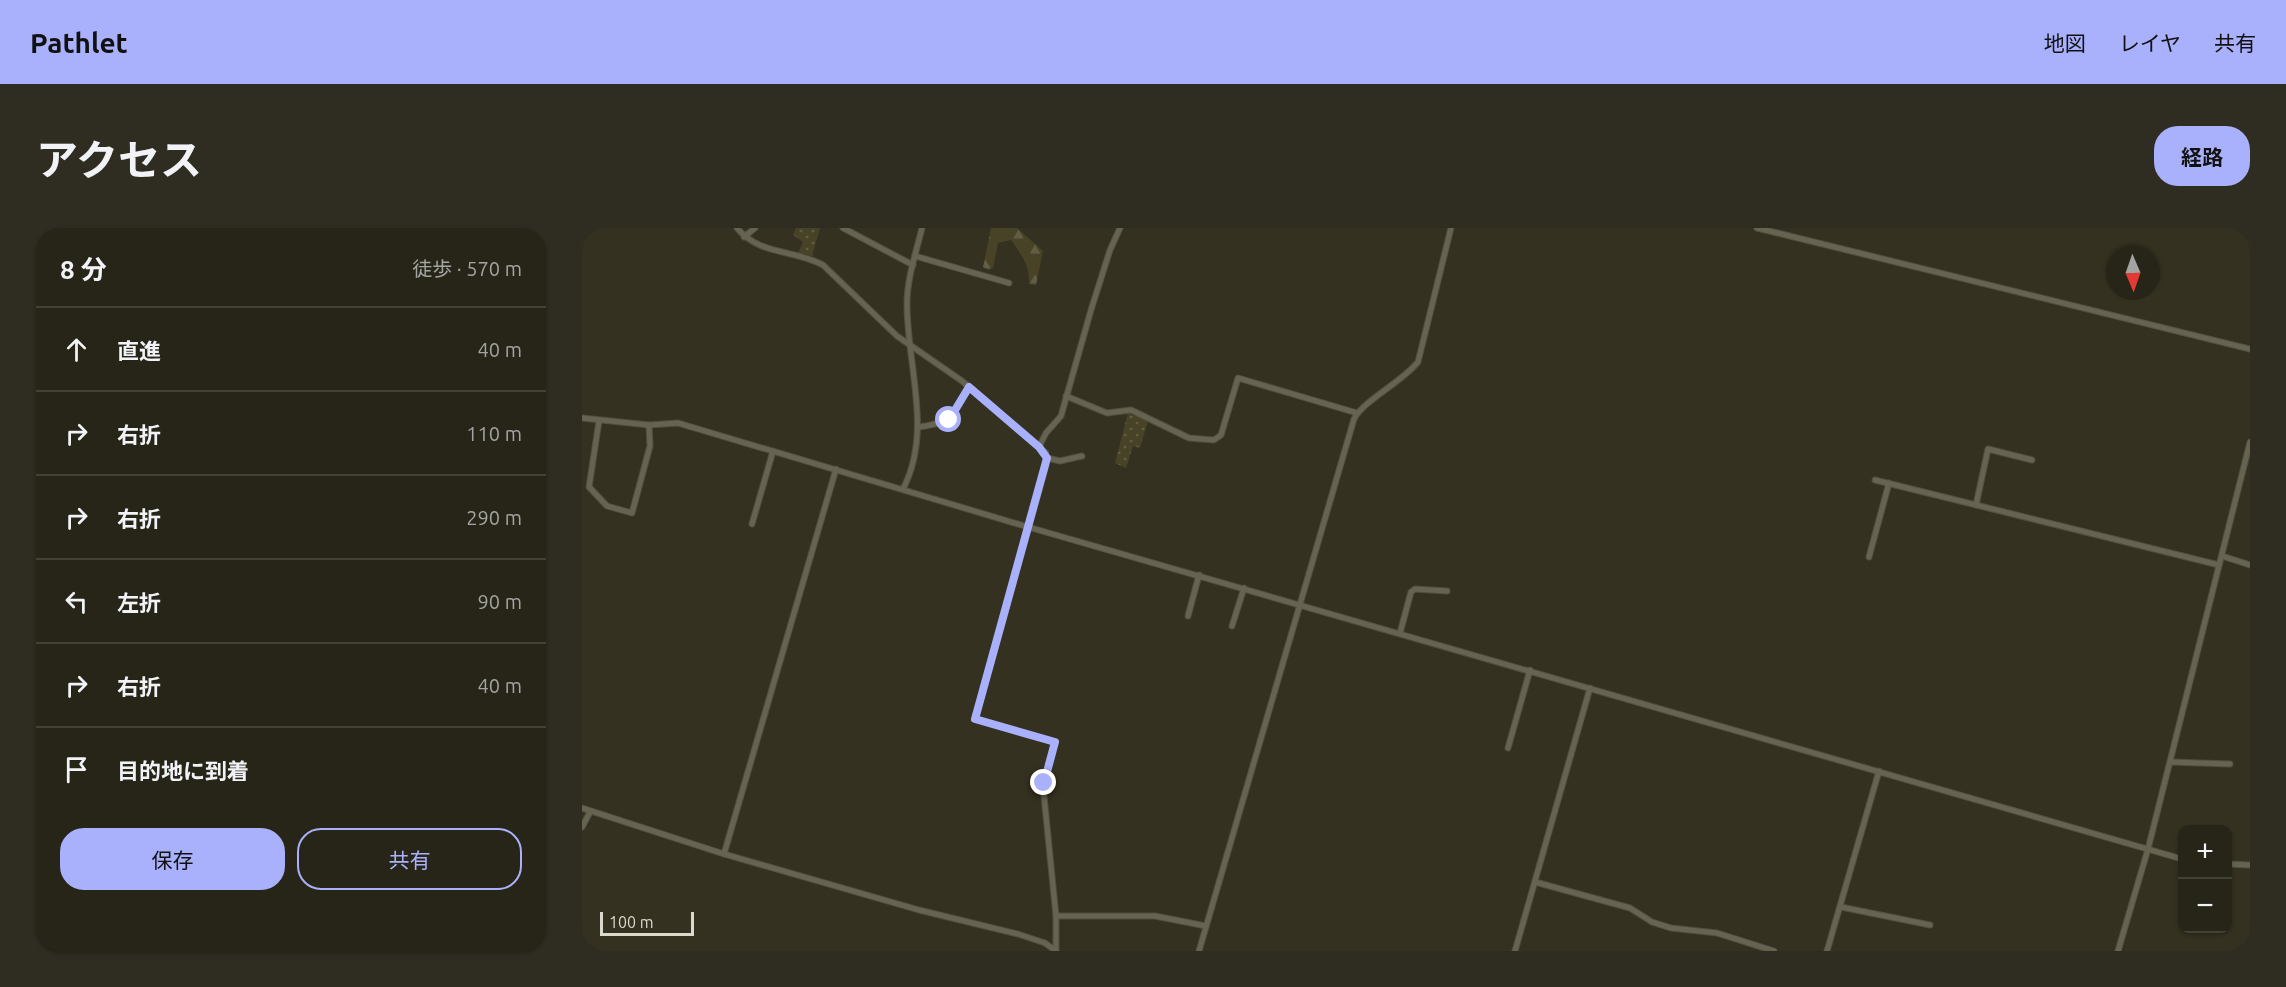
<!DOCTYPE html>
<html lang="ja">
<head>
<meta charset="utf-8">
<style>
  body { margin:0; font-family:Ubuntu,"Noto Sans JP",sans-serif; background:#2f2d21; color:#f1f3f6 }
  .controls { position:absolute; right:18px; bottom:18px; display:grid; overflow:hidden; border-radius:12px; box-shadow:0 2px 4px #0004 }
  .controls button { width:54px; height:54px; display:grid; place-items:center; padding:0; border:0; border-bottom:2px solid #434237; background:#272518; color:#f1f3f6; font:30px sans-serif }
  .compass { position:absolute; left:1524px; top:18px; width:54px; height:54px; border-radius:50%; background:#272518; box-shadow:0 2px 4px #0004; rotate:178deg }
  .scale { position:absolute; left:18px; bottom:15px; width:94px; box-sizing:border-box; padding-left:6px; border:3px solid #dad9ce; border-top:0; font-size:16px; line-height:21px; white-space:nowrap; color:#dad9ce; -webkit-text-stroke:4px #343120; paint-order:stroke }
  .stop { position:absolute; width:18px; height:18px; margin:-14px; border:4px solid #a9b0fc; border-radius:50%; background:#fff }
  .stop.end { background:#a9b0fc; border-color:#fff; box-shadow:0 2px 6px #0008 }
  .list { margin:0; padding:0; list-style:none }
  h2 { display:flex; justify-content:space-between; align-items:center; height:78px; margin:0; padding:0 24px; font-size:26px }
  h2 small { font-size:20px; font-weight:400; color:#a4a5a2 }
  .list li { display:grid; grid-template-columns:39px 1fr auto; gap:18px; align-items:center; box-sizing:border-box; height:84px; padding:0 24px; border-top:2px solid #434237 }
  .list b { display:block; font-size:22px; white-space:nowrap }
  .list em { font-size:20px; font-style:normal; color:#a4a5a2 }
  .actions { display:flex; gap:12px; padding:18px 24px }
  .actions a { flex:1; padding:14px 0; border:2px solid #a9b0fc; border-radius:24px; text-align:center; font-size:21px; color:#a9b0fc }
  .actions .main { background:#a9b0fc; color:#111 }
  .icon { flex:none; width:33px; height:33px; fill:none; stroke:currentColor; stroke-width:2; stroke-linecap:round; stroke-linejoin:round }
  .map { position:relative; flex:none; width:1668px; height:723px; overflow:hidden; border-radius:24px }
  header { display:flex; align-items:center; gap:36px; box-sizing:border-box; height:84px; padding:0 30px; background:#a9b0fc; color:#111 }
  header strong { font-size:28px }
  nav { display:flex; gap:33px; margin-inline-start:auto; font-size:21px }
  .intro { display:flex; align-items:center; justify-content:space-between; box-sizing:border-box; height:144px; padding:0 36px }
  h1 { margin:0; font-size:42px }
  .button { padding:15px 27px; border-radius:24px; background:#a9b0fc; color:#111; font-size:21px; font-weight:700 }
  main { display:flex; gap:36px; padding:0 36px }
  aside { flex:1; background:#272518; border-radius:24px; box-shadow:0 2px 4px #0004 }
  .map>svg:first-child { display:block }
</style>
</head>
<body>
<header>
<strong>Pathlet</strong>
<nav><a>地図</a><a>レイヤ</a><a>共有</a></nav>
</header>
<div class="intro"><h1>アクセス</h1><a class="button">経路</a></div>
<main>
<aside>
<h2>8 分<small>徒歩 · 570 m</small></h2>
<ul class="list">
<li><svg class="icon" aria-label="ahead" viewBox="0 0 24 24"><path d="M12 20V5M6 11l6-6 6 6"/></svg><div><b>直進</b></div><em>40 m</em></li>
<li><svg class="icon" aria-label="right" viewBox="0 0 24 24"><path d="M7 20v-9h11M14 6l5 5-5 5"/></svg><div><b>右折</b></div><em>110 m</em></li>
<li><svg class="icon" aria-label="right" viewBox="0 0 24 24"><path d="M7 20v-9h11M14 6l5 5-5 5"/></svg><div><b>右折</b></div><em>290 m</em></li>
<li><svg class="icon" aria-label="left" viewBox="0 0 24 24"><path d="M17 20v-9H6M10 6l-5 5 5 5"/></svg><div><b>左折</b></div><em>90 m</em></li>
<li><svg class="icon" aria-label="right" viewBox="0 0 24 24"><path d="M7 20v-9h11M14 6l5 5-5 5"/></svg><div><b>右折</b></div><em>40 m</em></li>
<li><svg class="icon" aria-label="arrive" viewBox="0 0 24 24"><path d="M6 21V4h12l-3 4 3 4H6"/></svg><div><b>目的地に到着</b></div></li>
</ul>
<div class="actions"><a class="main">保存</a><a>共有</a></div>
</aside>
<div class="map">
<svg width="1668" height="723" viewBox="0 0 1668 723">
  <defs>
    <pattern id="grass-dots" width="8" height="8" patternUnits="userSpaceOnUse" patternTransform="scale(1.5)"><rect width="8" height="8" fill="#484327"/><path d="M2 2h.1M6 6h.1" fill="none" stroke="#625e45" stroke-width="1.8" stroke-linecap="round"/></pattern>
    <pattern id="forest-firs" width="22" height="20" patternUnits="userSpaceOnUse" patternTransform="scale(1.5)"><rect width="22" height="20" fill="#484327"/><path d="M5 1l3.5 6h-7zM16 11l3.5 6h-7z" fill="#625e45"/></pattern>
  </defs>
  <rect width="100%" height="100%" fill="#343120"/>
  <g fill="url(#grass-dots)">
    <polygon points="214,0 238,0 230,28 216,25 221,14 211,7"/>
    <polygon points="546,185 566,193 558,220 551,218 544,240 533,235"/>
  </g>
  <path fill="url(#forest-firs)" d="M409,0H435L461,23L454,57L447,56C448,37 440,28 429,12L416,15L411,40L406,42L401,39Z"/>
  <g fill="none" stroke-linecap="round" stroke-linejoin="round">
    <g stroke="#504f40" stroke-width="7">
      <g id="minor">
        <path d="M155,0C178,28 212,21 241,37L315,108L380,153L464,225V237L393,491L473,514L461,558L474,688V723"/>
        <polyline points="261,0 331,37"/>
        <polyline points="1175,0 1668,121"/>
        <polyline points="162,9 173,0"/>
        <polyline points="333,28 427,55"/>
        <polyline points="484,168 525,185 549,182 607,210 632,212 639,207 656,150 775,185"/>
        <polyline points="0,190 67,197 96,195 446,299 1600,631"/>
        <polyline points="17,193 7,259 25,278 50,285 68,218 67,197"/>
        <path d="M337,199C373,194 369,188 387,159"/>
        <polyline points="457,219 464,205 479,188 509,82 528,22 538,0"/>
        <polyline points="465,230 478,233 500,228"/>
        <polyline points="1293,252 1637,337"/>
        <path d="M321,261C351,203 325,138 325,76C325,50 334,25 340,0"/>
        <polyline points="1394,277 1406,221 1450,232"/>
        <polyline points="170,296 191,223"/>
        <polyline points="1640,328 1668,337"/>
        <polyline points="1287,329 1307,255"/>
        <polyline points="606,388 617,347"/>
        <polyline points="650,398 662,360"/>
        <polyline points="818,405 829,364 833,361 865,363"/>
        <polyline points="926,520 948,442"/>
        <polyline points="1589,534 1648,536"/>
        <polyline points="0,580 142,626 337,682 436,706 463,715 474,723"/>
        <polyline points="0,599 8,584"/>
        <polyline points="142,626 254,241"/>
        <polyline points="1646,636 1668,637"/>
        <polyline points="953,654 1048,680 1070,694 1089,700 1135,705 1192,723"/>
        <polyline points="1259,679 1348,697"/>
        <polyline points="474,688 573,688 624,698"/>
        <path d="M617,723L772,191C781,173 820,154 836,134L869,0"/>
        <polyline points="933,723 1008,460"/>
        <polyline points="1245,723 1297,543"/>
        <polyline points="1536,723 1566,621 1668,214"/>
      </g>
    </g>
    <use href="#minor" stroke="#666351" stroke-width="5"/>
  </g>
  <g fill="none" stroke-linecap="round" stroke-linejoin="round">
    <polyline stroke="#a9b0fc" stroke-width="8" points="367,192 387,159 457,219 465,230 393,491 473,514 462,555"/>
  </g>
</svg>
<div class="controls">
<button>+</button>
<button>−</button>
</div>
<svg class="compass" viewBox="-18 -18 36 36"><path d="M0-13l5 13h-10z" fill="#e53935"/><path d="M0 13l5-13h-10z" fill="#a4a5a2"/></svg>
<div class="scale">100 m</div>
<div class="stop" style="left:367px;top:192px"></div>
<div class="stop end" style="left:462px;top:555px"></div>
</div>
</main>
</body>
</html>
